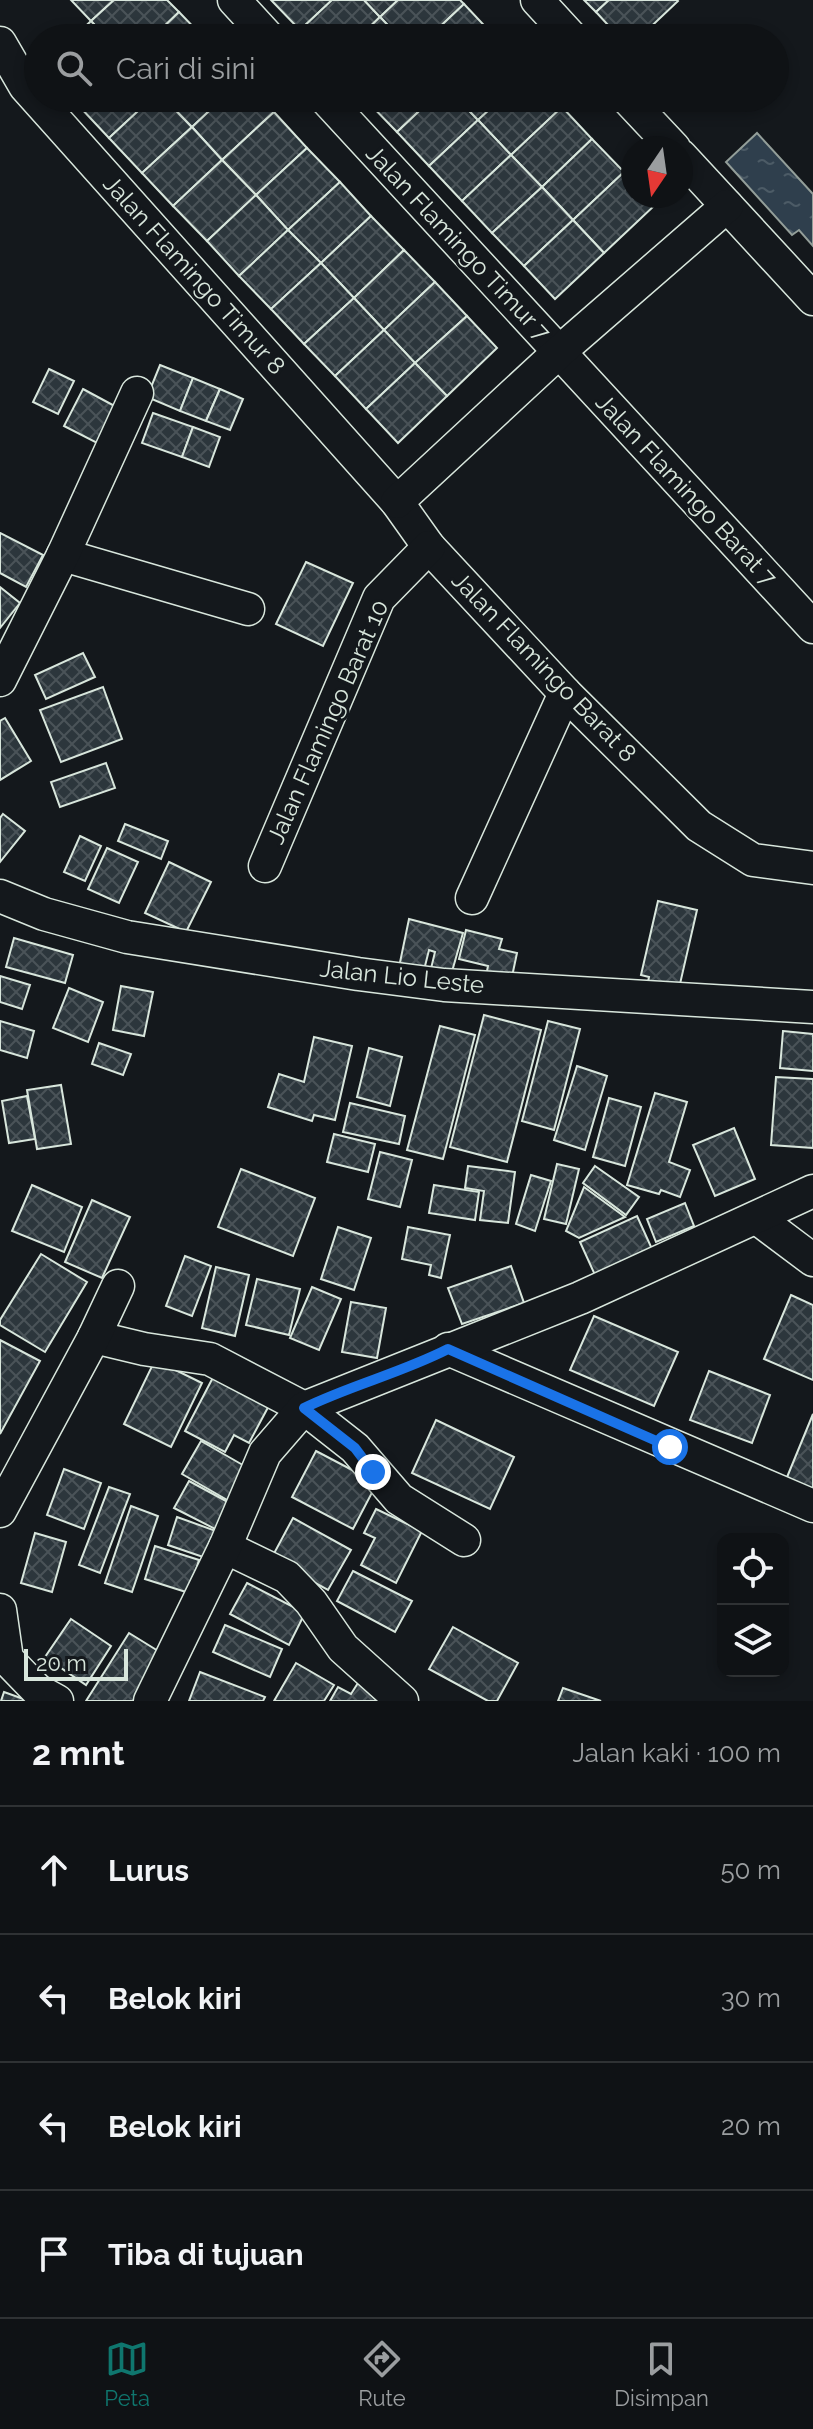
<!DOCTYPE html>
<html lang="id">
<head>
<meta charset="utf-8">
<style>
  body { margin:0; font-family:Raleway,sans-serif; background:#181b1e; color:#f1f3f6 }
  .controls { position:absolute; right:24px; bottom:24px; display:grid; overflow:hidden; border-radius:16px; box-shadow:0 4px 12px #0003 }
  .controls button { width:72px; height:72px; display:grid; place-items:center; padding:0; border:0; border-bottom:2px solid #2f3234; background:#0f1215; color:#f1f3f6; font:40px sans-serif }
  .compass { position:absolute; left:621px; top:136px; width:72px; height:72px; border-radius:50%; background:#0f1215; box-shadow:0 4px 12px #0003; rotate:193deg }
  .scale { position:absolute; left:24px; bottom:20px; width:104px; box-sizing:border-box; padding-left:8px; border:4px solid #d8e6dc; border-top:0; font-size:22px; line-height:28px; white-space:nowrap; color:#d8e6dc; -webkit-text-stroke:6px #14181c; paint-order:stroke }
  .stop { position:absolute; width:24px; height:24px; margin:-18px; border:6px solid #1a73e8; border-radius:50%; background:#fff }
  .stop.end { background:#1a73e8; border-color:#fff; box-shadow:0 2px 8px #0008 }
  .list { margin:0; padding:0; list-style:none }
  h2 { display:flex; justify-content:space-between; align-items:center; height:104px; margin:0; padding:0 32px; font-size:34px }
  h2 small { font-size:26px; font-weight:400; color:#9b9ea0 }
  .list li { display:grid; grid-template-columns:52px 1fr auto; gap:24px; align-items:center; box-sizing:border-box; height:128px; padding:0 32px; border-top:2px solid #2f3234 }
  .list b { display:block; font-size:30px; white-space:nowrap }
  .list em { font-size:26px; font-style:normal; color:#9b9ea0 }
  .icon { flex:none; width:44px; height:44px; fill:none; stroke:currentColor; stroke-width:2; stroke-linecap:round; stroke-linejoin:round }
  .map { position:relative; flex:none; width:813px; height:1701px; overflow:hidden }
  .search { position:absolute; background:#0f1215; box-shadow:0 4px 12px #0003; left:24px; right:24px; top:24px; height:88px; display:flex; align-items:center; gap:20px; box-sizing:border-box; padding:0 28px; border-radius:44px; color:#9b9ea0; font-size:30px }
  .sheet { height:616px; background:#0f1215 }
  nav { display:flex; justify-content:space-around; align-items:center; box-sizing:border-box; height:112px; border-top:2px solid #2f3234; background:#0f1215; font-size:22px; color:#9b9ea0 }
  nav a { display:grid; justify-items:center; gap:4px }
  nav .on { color:#0f766e }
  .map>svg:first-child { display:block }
</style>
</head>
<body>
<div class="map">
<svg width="813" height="1701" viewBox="0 0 813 1701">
  <defs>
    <pattern id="water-ripples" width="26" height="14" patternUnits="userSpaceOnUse" patternTransform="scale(2)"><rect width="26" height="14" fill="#2f3f4d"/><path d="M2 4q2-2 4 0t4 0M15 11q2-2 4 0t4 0" fill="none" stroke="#4c5b66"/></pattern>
    <pattern id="building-cross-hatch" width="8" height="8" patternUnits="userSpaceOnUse" patternTransform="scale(2)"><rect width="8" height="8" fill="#2c363c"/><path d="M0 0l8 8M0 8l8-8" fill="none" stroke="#4a5358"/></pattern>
  </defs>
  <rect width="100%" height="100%" fill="#14181c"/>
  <polygon fill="url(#water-ripples)" stroke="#939e99" stroke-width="2" points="757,133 813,194 813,246 799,230 792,235 726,162"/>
  <g fill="url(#building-cross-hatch)" stroke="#d8e6dc" stroke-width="2">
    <polygon points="71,0 114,0 91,21"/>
    <polygon points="114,0 167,0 179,12 152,38 107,38 91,21"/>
    <polygon points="271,0 332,0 300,30"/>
    <polygon points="332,0 364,0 380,17 358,38 307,38 300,30"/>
    <polygon points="364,0 398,0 380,17"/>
    <polygon points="398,0 460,0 464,4 428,38 400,38 380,17"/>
    <polygon points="584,0 609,0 596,12"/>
    <polygon points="609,0 677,0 678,1 639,38 620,38 596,12"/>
    <polygon points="464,4 496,38 428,38"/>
    <polygon points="179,12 204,38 152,38"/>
    <polygon points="380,17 400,38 358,38"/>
    <polygon points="91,21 107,38 73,38"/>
    <polygon points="88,98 152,98 109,138 79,106"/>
    <polygon points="152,98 164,98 192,127 142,173 109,138"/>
    <polygon points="164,98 223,98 192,127"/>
    <polygon points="223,98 260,98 274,112 222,160 192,127"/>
    <polygon points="364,98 433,98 397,132"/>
    <polygon points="433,98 457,98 478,120 429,166 397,132"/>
    <polygon points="457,98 502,98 478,120"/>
    <polygon points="502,98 553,98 562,107 511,155 478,120"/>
    <polygon points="562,107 592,139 542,187 511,155"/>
    <polygon points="274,112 307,148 256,195 222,160"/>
    <polygon points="478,120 511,155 462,201 429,166"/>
    <polygon points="192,127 222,160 173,206 142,173"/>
    <polygon points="592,139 624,172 573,220 542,187"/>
    <polygon points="307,148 340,182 288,230 256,195"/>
    <polygon points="511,155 542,187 492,233 462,201"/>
    <polygon points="222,160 256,195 207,241 173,206"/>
    <polygon points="624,172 633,182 633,196 647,196 655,205 604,253 573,220"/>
    <polygon points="340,182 371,216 321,263 288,230"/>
    <polygon points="542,187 573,220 524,266 492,233"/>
    <polygon points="256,195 288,230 239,276 207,241"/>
    <polygon points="371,216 404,250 354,298 321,263"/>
    <polygon points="573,220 604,253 555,299 524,266"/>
    <polygon points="288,230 321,263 271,309 239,276"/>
    <polygon points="404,250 435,282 384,330 354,298"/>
    <polygon points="321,263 354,298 304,344 271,309"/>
    <polygon points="435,282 467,316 415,363 384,330"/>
    <polygon points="354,298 384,330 335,376 304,344"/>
    <polygon points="467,316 497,348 447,396 415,363"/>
    <polygon points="384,330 415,363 366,409 335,376"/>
    <polygon points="415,363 447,396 398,443 366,409"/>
    <polygon points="160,365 193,378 180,411 147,397"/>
    <polygon points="49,369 74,381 58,414 33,402"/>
    <polygon points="193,378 220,389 206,421 180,411"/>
    <polygon points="83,389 122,410 103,446 64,426"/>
    <polygon points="220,389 243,399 230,430 206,421"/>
    <polygon points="153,413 193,427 182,457 142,443"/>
    <polygon points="193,427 220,437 209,467 182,457"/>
    <polygon points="0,533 43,555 26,587 0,573"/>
    <polygon points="306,562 353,583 323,646 276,624"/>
    <polygon points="0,587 20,603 0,628"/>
    <polygon points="83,653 95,677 46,699 35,675"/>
    <polygon points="103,687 122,739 61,762 40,710"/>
    <polygon points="5,718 31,761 0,780 0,721"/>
    <polygon points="106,763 115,788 60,807 51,782"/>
    <polygon points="3,814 25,831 0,862 0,818"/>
    <polygon points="125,824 168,841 161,859 118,841"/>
    <polygon points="80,836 101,846 85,881 64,872"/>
    <polygon points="107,848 138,862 119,903 88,889"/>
    <polygon points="169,862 211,882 186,932 145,913"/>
    <polygon points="658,901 697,910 680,984 672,983 670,992 647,987 649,977 641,975"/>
    <polygon points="409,919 463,933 449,982 429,977 435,952 429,950 422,978 398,972"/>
    <polygon points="466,930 502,939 499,949 517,953 510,986 485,981 488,966 459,959"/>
    <polygon points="14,938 73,955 65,983 6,967"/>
    <polygon points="0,976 30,985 22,1009 0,1002"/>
    <polygon points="121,986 153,992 144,1036 113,1030"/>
    <polygon points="69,988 103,1002 88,1042 53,1028"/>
    <polygon points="484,1015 541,1030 507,1162 450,1147"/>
    <polygon points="0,1021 34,1031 27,1058 0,1050"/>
    <polygon points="548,1021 580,1029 554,1130 522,1121"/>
    <polygon points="440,1026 475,1035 443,1159 407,1150"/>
    <polygon points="783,1031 813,1034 813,1071 780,1068"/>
    <polygon points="314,1037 352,1046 335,1120 314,1115 312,1121 268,1107 279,1074 304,1082"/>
    <polygon points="99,1043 131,1054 123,1075 92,1064"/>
    <polygon points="369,1048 402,1057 390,1106 357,1097"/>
    <polygon points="577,1066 607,1076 585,1150 554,1140"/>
    <polygon points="776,1077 813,1079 813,1148 771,1145"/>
    <polygon points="61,1085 71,1144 37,1149 27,1090"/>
    <polygon points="655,1093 687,1102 669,1162 690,1170 680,1197 661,1190 659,1194 627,1185"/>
    <polygon points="27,1096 35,1139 9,1143 2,1101"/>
    <polygon points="609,1098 641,1107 625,1166 593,1157"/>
    <polygon points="350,1103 405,1116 399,1144 343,1132"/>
    <polygon points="734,1128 755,1179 715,1196 693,1145"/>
    <polygon points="334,1134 375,1144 368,1172 327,1162"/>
    <polygon points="380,1152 412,1160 400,1207 368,1199"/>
    <polygon points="557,1164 579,1169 566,1224 544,1219"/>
    <polygon points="468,1166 515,1172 508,1223 480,1220 484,1191 465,1188"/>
    <polygon points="595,1166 639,1197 626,1215 583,1183"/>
    <polygon points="241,1169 315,1198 293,1256 218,1227"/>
    <polygon points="531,1175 551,1181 535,1231 516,1224"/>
    <polygon points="32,1185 82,1207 64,1252 12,1231"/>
    <polygon points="434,1185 479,1192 475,1220 429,1213"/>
    <polygon points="584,1187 625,1217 579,1238 566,1231"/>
    <polygon points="92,1200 130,1217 102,1278 65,1262"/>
    <polygon points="685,1203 694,1226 656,1242 647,1219"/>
    <polygon points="637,1216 652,1249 595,1275 580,1242"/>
    <polygon points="338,1227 371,1238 354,1290 321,1279"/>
    <polygon points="408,1227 450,1235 441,1278 429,1275 431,1265 402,1259"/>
    <polygon points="41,1254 87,1282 45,1352 0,1325 0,1320"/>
    <polygon points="185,1256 211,1266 192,1316 166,1306"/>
    <polygon points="511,1266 524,1303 462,1324 448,1288"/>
    <polygon points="216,1267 249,1275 235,1336 202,1328"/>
    <polygon points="257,1279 300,1289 289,1335 246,1325"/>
    <polygon points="312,1287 341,1299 319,1350 290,1338"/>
    <polygon points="791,1295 813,1305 813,1380 764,1359"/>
    <polygon points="351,1302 386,1308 377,1358 342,1352"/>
    <polygon points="594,1316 678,1352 654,1406 570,1370"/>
    <polygon points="0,1340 40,1361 0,1434"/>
    <polygon points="155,1360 202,1383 171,1447 124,1424"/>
    <polygon points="219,1366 273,1398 249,1443 234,1435 225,1452 185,1431"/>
    <polygon points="709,1371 770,1395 752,1443 690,1420"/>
    <polygon points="813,1414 813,1493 785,1482"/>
    <polygon points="436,1420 514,1457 490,1509 412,1473"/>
    <polygon points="201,1441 248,1468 229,1501 182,1474"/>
    <polygon points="316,1451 377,1483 353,1529 292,1497"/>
    <polygon points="64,1469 101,1483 84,1529 47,1515"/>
    <polygon points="189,1481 239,1508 225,1534 174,1508"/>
    <polygon points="109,1487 130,1494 100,1573 79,1565"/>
    <polygon points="131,1506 158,1516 132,1592 105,1583"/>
    <polygon points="376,1509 422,1531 396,1583 361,1565 375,1538 364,1533"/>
    <polygon points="177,1517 216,1531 206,1558 168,1545"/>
    <polygon points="293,1518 351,1550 328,1590 271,1559"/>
    <polygon points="35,1533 66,1542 52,1592 21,1583"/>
    <polygon points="155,1546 199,1560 189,1593 145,1579"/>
    <polygon points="353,1571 412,1601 395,1632 337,1601"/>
    <polygon points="247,1583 305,1613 289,1645 230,1614"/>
    <polygon points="71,1619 111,1646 86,1685 45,1657"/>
    <polygon points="225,1625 282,1649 270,1677 213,1652"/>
    <polygon points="453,1627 518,1663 497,1701 488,1701 429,1669"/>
    <polygon points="129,1633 163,1654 133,1701 86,1701"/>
    <polygon points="296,1663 334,1685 324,1701 274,1701"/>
    <polygon points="200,1672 265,1697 263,1701 189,1701"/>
    <polygon points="363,1675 381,1701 330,1701 338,1687 351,1694"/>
    <polygon points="563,1688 601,1701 558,1701"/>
    <polygon points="4,1692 29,1701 1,1701"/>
  </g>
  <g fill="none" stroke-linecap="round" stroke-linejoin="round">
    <g stroke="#d8e6dc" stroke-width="35">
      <g id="minor">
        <polyline points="234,0 269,38"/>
        <polyline points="537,0 572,38"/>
        <polyline points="0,43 25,86 397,502 429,547 565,693 699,826 753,860 813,868"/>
        <polyline points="325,98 813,627"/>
        <polyline points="627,98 674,148"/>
        <polyline points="681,156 813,299"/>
        <polyline points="397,502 559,352 727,206"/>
        <polyline points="63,555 248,609"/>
        <polyline points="0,680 63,555 137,393"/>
        <polyline points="265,866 379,598 429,547"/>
        <polyline points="0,896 44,914 127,937 358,974 444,985 813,1007"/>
        <polyline points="472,898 565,693"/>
        <polyline points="757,1218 813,1260"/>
        <polyline points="94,1337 144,1349 210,1359 304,1408 355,1448 399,1499 464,1540"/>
        <polyline points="448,1349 813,1506"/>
        <polyline points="0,1511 94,1337 118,1286"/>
        <polyline points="225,1547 287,1577 311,1602 343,1648 402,1701"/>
        <polyline points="0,1610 7,1659 37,1690 57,1701"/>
        <polyline points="150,1701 225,1547 265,1453 304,1408 580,1298 813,1191"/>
      </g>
    </g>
    <use href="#minor" stroke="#14181c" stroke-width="32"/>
  </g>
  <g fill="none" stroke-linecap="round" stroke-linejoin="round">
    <path stroke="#1a73e8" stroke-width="10" d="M373,1472L355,1448L304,1408C351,1385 401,1373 448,1349L670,1447"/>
  </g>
  <g text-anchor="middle" stroke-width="6" stroke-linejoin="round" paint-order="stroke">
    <g font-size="24" fill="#d8e6dc" stroke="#14181c">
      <text transform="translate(458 243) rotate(47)" y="8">Jalan Flamingo Timur 7</text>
      <text transform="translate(194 275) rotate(48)" y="8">Jalan Flamingo Timur 8</text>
      <text transform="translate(686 490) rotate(47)" y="8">Jalan Flamingo Barat 7</text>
      <text transform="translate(544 667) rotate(46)" y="8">Jalan Flamingo Barat 8</text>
      <text transform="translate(328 722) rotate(-66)" y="8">Jalan Flamingo Barat 10</text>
      <text transform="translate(402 977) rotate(6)" y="8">Jalan Lio Leste</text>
    </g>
  </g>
</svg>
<div class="controls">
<button><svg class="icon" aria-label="locate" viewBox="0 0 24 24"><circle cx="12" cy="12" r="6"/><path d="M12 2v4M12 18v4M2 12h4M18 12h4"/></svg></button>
<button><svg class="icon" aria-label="layers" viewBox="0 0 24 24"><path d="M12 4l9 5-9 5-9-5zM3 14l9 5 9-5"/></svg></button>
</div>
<svg class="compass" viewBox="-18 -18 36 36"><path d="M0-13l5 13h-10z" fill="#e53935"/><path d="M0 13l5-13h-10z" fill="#9b9ea0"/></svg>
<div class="scale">20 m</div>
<div class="stop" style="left:670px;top:1447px"></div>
<div class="stop end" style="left:373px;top:1472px"></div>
<div class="search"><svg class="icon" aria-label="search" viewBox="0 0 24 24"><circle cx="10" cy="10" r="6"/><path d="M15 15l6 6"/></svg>Cari di sini</div>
</div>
<section class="sheet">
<h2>2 mnt<small>Jalan kaki · 100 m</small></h2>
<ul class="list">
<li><svg class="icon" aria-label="ahead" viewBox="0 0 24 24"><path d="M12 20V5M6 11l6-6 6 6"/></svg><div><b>Lurus</b></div><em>50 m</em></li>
<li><svg class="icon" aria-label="left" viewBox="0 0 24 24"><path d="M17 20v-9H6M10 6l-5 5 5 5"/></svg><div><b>Belok kiri</b></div><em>30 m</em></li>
<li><svg class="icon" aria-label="left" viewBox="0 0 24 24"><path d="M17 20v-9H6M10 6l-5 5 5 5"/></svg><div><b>Belok kiri</b></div><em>20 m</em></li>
<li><svg class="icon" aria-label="arrive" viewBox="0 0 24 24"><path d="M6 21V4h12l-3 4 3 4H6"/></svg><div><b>Tiba di tujuan</b></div></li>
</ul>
</section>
<nav>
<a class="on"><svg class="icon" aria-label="map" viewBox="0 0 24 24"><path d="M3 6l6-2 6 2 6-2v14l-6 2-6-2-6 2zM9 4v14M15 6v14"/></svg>Peta</a>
<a><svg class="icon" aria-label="directions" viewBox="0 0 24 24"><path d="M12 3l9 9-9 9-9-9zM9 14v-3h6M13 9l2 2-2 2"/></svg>Rute</a>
<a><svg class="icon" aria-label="saved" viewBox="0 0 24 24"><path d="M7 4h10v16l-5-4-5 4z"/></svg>Disimpan</a>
</nav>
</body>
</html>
